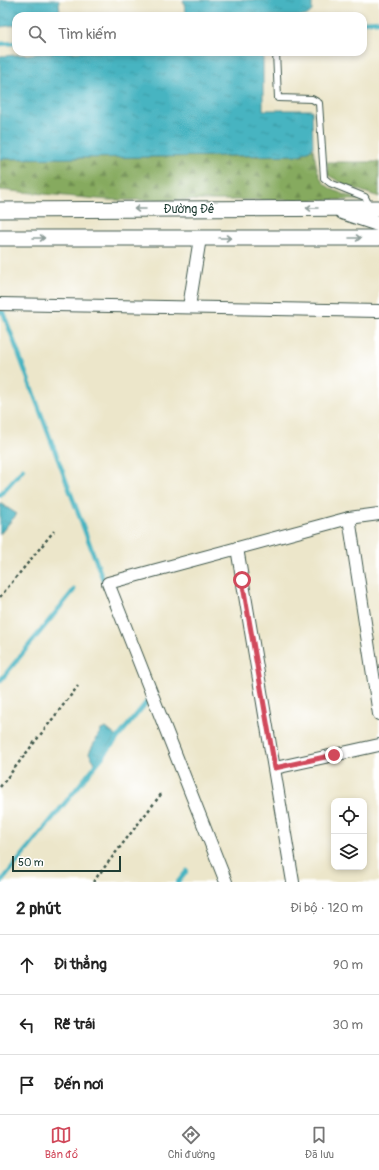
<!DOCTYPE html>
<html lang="vi">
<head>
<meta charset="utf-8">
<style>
  body { margin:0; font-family:Pangolin,sans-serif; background:#f2f2f2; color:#222 }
  .controls { position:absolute; right:12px; bottom:12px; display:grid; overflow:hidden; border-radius:8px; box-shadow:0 2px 6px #0003 }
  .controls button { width:36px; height:36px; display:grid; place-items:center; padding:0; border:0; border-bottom:1px solid #e0e0e0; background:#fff; color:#222; font:20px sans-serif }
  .scale { position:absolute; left:12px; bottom:10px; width:109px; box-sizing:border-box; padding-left:4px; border:2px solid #1f3d34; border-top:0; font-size:11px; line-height:14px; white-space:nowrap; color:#1f3d34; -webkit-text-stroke:3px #fff; paint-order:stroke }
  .stop { position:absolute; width:12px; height:12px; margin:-9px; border:3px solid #d1495b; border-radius:50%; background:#fff }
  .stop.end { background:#d1495b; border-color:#fff; box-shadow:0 1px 4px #0008 }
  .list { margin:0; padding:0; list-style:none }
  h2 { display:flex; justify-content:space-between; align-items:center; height:52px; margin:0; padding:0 16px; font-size:17px }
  h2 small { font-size:13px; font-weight:400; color:#767676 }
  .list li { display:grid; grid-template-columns:26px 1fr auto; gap:12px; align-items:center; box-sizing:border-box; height:60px; padding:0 16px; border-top:1px solid #e0e0e0 }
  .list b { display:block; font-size:15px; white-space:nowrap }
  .list em { font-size:13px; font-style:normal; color:#767676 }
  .icon { flex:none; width:22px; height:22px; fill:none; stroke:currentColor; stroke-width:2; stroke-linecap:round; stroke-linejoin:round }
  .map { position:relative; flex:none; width:379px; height:882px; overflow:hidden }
  .search { position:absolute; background:#fff; box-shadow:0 2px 6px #0003; left:12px; right:12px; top:12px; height:44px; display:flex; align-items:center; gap:10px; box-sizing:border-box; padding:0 14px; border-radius:12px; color:#767676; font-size:15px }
  .sheet { height:232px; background:#fff }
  nav { display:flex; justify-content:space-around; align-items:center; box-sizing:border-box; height:56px; border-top:1px solid #e0e0e0; background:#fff; font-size:11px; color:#767676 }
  nav a { display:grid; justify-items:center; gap:2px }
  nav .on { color:#d1495b }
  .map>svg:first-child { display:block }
</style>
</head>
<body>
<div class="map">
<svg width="379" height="882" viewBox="0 0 379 882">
  <defs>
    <pattern id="forest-firs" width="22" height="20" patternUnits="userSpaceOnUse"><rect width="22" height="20" fill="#86aa5f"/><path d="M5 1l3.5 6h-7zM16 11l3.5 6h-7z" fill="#6d8c4f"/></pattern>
    <pattern id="water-ripples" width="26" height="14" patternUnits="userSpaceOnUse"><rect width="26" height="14" fill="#46b4c1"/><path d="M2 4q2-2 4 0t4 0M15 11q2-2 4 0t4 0" fill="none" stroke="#3a949e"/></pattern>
  </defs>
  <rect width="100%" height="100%" fill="#fff"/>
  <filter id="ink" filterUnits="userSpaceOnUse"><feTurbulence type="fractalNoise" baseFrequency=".025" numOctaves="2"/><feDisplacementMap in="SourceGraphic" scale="8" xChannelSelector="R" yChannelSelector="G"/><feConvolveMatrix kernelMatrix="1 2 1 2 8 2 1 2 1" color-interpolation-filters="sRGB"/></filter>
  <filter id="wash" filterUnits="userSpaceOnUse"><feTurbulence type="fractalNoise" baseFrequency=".012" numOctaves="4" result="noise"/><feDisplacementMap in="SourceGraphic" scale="16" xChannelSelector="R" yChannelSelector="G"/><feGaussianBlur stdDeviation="0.9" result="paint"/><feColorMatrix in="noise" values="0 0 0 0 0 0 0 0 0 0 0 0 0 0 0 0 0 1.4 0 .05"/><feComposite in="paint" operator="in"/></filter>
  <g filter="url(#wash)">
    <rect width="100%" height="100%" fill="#ece6ca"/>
    <g fill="url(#forest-firs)" stroke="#52744a">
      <path d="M313,148C320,188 322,186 359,200H109L0,190V159L300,155Z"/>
      <polygon points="327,162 379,162 379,197 347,186 328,175"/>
    </g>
    <g fill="url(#water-ripples)" stroke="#32787a">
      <polygon points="0,0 59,0 60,16 16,16 16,25 0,27"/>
      <polygon points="183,0 312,0 312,11 306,16 187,16"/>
      <polygon points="66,52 263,52 263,110 312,110 313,148 300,155 0,159 0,56"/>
      <polygon points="0,503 17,514 0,534"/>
      <polygon points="106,728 116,736 95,763 89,753 101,730"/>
    </g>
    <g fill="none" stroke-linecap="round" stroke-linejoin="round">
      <g stroke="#46b4c1" stroke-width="4.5">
        <polyline points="363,22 379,21"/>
        <polyline points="0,44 16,43"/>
        <polyline points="0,312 3,312 105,585"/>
        <polyline points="0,495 23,469"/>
        <polyline points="0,681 74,590"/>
        <polyline points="1,882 150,698"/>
        <polyline points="178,882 187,871"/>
      </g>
    </g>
  </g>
  <g filter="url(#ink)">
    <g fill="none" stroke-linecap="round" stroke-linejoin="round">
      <g stroke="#3e564a" stroke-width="8">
        <polyline id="service" points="276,52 278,98 312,99 319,103 324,178 330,183 365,197 370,207"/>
      </g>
      <g stroke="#3e564a" stroke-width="14">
        <g id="minor">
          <polyline points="0,304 379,311"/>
          <polyline points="189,307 200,238"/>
          <polyline points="379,514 349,518 379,714"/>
          <polyline points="237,548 293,882"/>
          <polyline points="275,768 379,745"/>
          <polyline points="226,882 108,583 349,518"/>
        </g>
      </g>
      <g stroke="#3e564a" stroke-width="17">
        <g id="tertiary">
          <polyline points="0,210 379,208"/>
          <polyline points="343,212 379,224"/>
          <polyline points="0,238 379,238"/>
        </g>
      </g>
      <g stroke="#3e564a" stroke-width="2.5" stroke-dasharray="3 3" stroke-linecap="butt">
        <polyline points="0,597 54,531"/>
        <polyline points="0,787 78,686"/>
        <polyline points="93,882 162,793"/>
      </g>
      <use href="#service" stroke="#fff" stroke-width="6"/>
      <use href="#minor" stroke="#fff" stroke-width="12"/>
      <use href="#tertiary" stroke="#fff" stroke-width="15"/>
    </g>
    <defs><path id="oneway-shaft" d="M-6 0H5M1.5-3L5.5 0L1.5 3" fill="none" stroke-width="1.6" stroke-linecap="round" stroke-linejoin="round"/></defs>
    <g stroke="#8f9e9a">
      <use href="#oneway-shaft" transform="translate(312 208) rotate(180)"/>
      <use href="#oneway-shaft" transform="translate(140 209) rotate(180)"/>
      <use href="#oneway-shaft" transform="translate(39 238)"/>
      <use href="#oneway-shaft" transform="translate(225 238)"/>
      <use href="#oneway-shaft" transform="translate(355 238)"/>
    </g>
  </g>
  <g fill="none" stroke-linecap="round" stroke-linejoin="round" filter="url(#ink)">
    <polyline stroke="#d1495b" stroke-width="5" points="242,580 275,768 334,755"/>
  </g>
  <g text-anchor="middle" stroke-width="3" stroke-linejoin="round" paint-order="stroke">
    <g font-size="12" fill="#1f3d34" stroke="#fff">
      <text x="189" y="213">Đường Đê</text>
    </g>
  </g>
</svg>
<div class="controls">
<button><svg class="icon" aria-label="locate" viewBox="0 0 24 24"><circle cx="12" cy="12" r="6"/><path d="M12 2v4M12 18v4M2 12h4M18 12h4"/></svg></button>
<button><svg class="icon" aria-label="layers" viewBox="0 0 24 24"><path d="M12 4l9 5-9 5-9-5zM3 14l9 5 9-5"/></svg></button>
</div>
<div class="scale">50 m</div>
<div class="stop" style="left:242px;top:580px"></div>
<div class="stop end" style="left:334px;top:755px"></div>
<div class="search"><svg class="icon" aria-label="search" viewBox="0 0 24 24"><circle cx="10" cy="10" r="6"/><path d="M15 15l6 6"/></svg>Tìm kiếm</div>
</div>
<section class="sheet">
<h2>2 phút<small>Đi bộ · 120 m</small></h2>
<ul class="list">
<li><svg class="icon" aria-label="ahead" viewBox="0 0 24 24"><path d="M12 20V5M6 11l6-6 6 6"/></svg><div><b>Đi thẳng</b></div><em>90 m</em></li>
<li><svg class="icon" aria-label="left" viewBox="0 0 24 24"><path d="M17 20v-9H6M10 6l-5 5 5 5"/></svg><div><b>Rẽ trái</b></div><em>30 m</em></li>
<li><svg class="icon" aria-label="arrive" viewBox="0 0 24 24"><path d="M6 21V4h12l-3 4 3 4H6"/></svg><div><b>Đến nơi</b></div></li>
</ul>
</section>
<nav>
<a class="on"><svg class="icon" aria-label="map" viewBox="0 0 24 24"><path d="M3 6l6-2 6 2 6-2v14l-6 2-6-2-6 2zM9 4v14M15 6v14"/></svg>Bản đồ</a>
<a><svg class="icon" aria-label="directions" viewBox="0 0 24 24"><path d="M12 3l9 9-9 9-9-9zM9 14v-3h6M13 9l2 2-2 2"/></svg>Chỉ đường</a>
<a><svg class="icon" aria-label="saved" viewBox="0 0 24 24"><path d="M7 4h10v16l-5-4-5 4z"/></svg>Đã lưu</a>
</nav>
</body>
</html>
